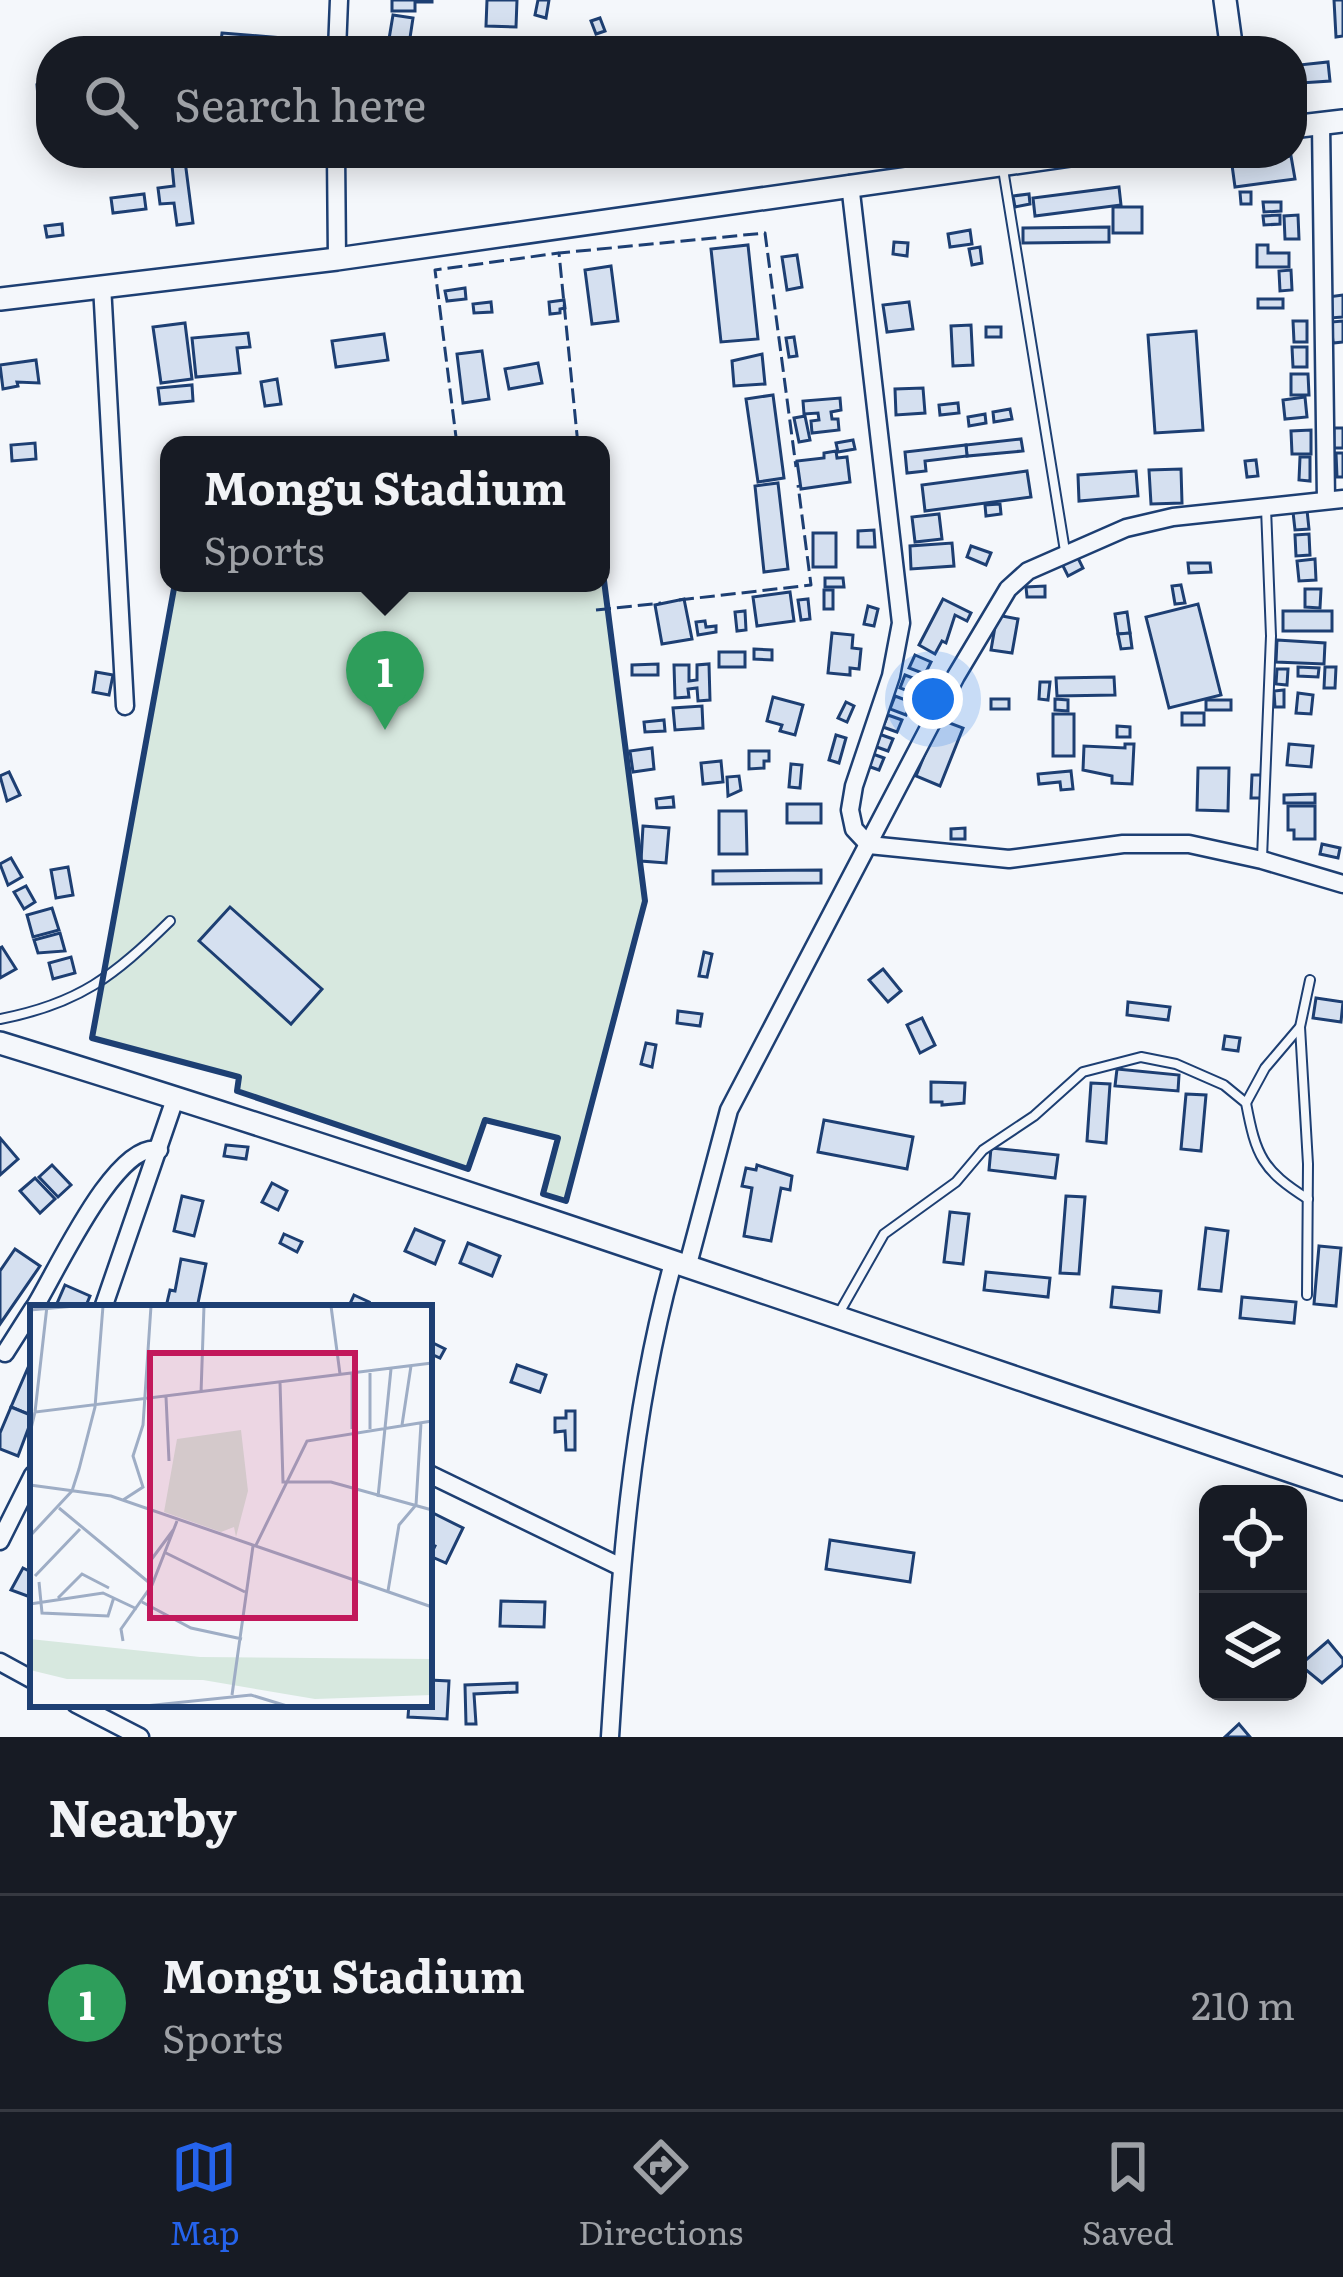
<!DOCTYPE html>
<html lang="en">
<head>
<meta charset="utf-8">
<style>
  body { margin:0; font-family:Literata,serif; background:#20242c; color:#f1f3f6 }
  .controls { position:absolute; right:36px; bottom:36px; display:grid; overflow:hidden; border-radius:24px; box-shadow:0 6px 30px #0003 }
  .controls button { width:108px; height:108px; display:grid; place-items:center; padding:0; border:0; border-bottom:3px solid #363941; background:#171b24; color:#f1f3f6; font:60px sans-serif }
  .you { position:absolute; left:933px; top:699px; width:42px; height:42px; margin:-30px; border:9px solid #fff; border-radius:50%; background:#1a73e8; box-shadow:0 0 0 18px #1a73e833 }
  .badge { display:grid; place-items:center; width:78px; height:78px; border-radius:50%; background:#2563eb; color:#fff; font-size:39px; font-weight:700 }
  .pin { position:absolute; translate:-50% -99px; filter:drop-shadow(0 3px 6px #0008) }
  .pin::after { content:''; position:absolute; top:63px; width:42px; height:36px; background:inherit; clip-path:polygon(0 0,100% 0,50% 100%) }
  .popup { position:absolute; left:160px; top:436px; width:450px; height:156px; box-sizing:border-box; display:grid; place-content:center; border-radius:24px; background:#171b24; filter:drop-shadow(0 3px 9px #0005); font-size:39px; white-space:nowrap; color:#9ea1a6 }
  .popup b { font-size:45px; color:#f1f3f6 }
  .popup::after { content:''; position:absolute; left:50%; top:100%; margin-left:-24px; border:24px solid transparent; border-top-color:#171b24 }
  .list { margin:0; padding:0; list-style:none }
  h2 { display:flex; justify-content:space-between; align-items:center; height:156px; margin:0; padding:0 48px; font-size:51px }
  h2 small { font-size:39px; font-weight:400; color:#9ea1a6 }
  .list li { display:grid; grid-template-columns:78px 1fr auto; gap:36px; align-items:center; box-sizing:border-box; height:216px; padding:0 48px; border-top:3px solid #363941 }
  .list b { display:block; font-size:45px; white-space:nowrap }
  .list p { margin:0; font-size:39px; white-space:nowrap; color:#9ea1a6 }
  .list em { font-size:39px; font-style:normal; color:#9ea1a6 }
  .icon { flex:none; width:66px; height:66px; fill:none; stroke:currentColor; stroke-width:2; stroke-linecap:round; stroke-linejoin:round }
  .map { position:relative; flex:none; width:1343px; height:1737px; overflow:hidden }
  .search { position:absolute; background:#171b24; box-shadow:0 6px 30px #0003; left:36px; right:36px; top:36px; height:132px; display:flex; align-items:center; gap:30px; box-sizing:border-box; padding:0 42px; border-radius:48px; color:#9ea1a6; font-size:45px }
  .sheet { height:372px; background:#171b24 }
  nav { display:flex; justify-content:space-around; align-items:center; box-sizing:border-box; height:168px; border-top:3px solid #363941; background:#171b24; font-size:33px; color:#9ea1a6 }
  nav a { display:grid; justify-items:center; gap:6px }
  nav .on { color:#2563eb }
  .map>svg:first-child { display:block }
</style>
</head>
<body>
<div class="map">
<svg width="1343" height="1737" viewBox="0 0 1343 1737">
  <rect width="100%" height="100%" fill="#f4f7fb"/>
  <polygon fill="#d7e8df" stroke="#687fa3" stroke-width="3" points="601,557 645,901 566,1201 543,1194 557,1137 485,1120 468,1169 237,1091 238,1076 92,1038 175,583 601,583"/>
  <g fill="#d5e0f0" stroke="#1d3f73" stroke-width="3">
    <polygon points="392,0 432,0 432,2 415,2 415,11 392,11"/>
    <polygon points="487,0 517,0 516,27 486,26"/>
    <polygon points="538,0 549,0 546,18 535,15"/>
    <polygon points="1334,0 1343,0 1343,36 1336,37"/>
    <polygon points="393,15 413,18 408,51 387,51"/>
    <polygon points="600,18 605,31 596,34 591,21"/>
    <polygon points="222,33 285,38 283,51 220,51"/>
    <polygon points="566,40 582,41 582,50 566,50"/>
    <polygon points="1328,62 1330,81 1301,83 1299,65"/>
    <polygon points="51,84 51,95 38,97 37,85"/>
    <polygon points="158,153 184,153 193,223 177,225 174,203 160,204 158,188 174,186 171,155 158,156"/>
    <polygon points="1291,156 1295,179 1235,187 1232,165"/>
    <polygon points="1119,187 1121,205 1035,216 1033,198"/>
    <polygon points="1240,192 1251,192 1251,204 1241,204"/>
    <polygon points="144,194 146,209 113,213 111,198"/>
    <polygon points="1029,194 1030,204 1015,207 1013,196"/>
    <polygon points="1263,202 1281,202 1281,211 1264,212"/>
    <rect x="1113" y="207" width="29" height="26"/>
    <polygon points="1280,215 1280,224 1264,225 1263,216"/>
    <polygon points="1298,215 1299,239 1285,239 1284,216"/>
    <polygon points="62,224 63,235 47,237 45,226"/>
    <polygon points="1109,227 1109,242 1023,243 1023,228"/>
    <polygon points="970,230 972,244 950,247 948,234"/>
    <polygon points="894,242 908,243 907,256 893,254"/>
    <polygon points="748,245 758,339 721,342 711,249"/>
    <polygon points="1257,245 1268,245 1268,253 1289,253 1289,267 1257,267"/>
    <polygon points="980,247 982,263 972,265 969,249"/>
    <polygon points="797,255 802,287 787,290 782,257"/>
    <polygon points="611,266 618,321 592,324 585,270"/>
    <polygon points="1291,270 1292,290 1280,291 1279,271"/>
    <polygon points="465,288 466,299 447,301 445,291"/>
    <polygon points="1343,295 1343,317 1330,318 1328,297"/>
    <rect x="1258" y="299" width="25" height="9"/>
    <polygon points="564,300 565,308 560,309 560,313 550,314 549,302"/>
    <polygon points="491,302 492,312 474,313 473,304"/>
    <polygon points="909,302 913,329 887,332 883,305"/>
    <polygon points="1293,321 1307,321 1307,342 1294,342"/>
    <polygon points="1343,321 1343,342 1333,343 1331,322"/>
    <polygon points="185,323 192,379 161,383 153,327"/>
    <polygon points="971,325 973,365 953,366 951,326"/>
    <rect x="986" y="327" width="15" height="10"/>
    <polygon points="1196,331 1203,430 1155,433 1148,335"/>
    <polygon points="248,333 250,347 237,348 240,373 196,377 192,338"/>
    <polygon points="384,334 388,360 336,367 332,341"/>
    <polygon points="794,337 797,356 789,357 786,338"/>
    <polygon points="1292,347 1307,347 1307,367 1293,367"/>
    <polygon points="482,351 489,399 463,403 457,354"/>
    <polygon points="762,354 765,384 734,386 732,361"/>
    <polygon points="36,360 39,383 17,382 18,386 3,389 0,365"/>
    <polygon points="538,363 542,383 509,389 505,369"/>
    <polygon points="1291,374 1308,374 1309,395 1291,395"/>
    <polygon points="277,379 281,404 265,406 261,382"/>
    <polygon points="192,385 193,401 160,404 158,388"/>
    <polygon points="923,388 925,413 896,415 895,389"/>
    <polygon points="773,395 784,478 758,482 746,399"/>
    <polygon points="1305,397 1307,417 1285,419 1283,400"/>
    <polygon points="840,398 841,410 831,412 832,419 838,419 839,430 812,433 811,421 819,420 818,413 804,414 803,401"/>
    <polygon points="958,403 959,413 940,415 939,405"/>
    <polygon points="1010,409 1012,419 994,422 993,412"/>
    <polygon points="985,414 986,423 969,426 968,417"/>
    <polygon points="805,416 810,440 799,442 794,418"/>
    <rect x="1334" y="428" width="9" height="20"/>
    <polygon points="1311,430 1311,454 1292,454 1291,431"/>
    <polygon points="1021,439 1023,451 967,456 966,445"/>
    <polygon points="853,440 855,449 838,452 836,443"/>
    <polygon points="35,443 36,459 12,461 11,445"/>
    <polygon points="966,445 967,456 925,461 926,471 907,473 905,452"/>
    <polygon points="836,451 837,458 847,457 850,482 801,489 797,461 824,458 824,453"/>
    <polygon points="1336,453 1343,453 1343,477 1337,477"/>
    <polygon points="1300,457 1310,457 1310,481 1299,480"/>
    <polygon points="1256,460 1258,476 1247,477 1245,461"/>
    <polygon points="1181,469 1182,503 1151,504 1149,470"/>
    <polygon points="1027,471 1031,497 925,511 922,485"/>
    <polygon points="1136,471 1138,496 1079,501 1078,475"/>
    <polygon points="778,483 788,569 764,572 755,486"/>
    <polygon points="1000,504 1001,514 986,516 985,505"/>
    <polygon points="1307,510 1309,529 1295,530 1293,512"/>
    <polygon points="939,514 942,539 915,542 912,517"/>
    <polygon points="874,530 875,547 858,547 858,531"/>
    <rect x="813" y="533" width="23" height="34"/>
    <polygon points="1309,534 1310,555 1296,556 1295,535"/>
    <polygon points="952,543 954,566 911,569 910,546"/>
    <polygon points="971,546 991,553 986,565 967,557"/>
    <polygon points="1077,556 1083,568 1068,576 1062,564"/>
    <polygon points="1315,559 1316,580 1299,581 1297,561"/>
    <polygon points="1188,563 1210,563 1211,572 1189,573"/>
    <polygon points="825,578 843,578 844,587 825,587"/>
    <polygon points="1181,585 1185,603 1175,604 1172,586"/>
    <polygon points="1045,586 1045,597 1027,597 1026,587"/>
    <polygon points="1305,589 1321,589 1320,608 1305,607"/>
    <rect x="824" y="590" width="9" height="19"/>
    <polygon points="790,592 794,621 757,626 753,597"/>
    <polygon points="684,599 692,639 662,644 655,605"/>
    <polygon points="808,599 810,619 801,620 798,600"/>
    <polygon points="943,599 971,613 967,621 955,615 946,643 942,641 935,654 919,645"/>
    <polygon points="1198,604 1221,695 1169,708 1146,617"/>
    <polygon points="868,606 878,609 874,626 864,624"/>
    <polygon points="745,611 746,630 737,631 735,612"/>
    <rect x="1283" y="611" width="49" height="20"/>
    <polygon points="1127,612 1130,633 1118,634 1115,614"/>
    <polygon points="997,615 1018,619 1012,653 991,650"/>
    <polygon points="705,621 706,627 716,626 716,632 698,635 696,622"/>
    <polygon points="832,633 853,635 852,648 861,649 859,669 850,668 850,675 828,673"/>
    <polygon points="1130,633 1132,648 1121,649 1118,634"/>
    <polygon points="1277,640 1325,643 1324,664 1276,662"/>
    <polygon points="754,649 772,650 772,660 754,659"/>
    <rect x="719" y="652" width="26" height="15"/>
    <polygon points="915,655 931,662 925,674 909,668"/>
    <polygon points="658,664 658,675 632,675 632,665"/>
    <polygon points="709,664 710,700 698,701 697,688 688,689 689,697 675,698 674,665 689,665 689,681 697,680 697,665"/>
    <polygon points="1298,667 1319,668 1318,677 1298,676"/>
    <polygon points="1325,667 1336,667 1335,688 1324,688"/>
    <polygon points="1277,669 1288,669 1287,685 1276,684"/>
    <polygon points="96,672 113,675 109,695 93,692"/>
    <polygon points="905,675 921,681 916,694 900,688"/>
    <polygon points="1114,677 1115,695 1057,696 1056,678"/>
    <polygon points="1040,682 1050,682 1048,700 1039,699"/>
    <polygon points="1284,690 1284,707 1275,707 1274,691"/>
    <polygon points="1298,693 1313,695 1311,714 1296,713"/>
    <polygon points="895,696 911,702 906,715 890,709"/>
    <polygon points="773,697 803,705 795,735 780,731 782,725 767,721"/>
    <rect x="991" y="699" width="18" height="10"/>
    <polygon points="1055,699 1068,700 1068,711 1055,710"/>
    <rect x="1206" y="700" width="25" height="10"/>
    <polygon points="846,702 854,706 847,722 838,718"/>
    <polygon points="702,706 703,728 675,730 673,708"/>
    <rect x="1182" y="713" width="22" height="12"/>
    <rect x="1053" y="714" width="21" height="42"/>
    <polygon points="888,715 902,720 897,732 883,727"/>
    <polygon points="939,719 963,728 940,786 916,776"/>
    <polygon points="664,720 665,731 645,732 644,722"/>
    <polygon points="1117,726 1130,727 1130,737 1117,737"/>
    <polygon points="879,734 893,739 888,751 874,746"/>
    <polygon points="836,735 846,738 839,763 829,760"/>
    <polygon points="1125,744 1134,744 1132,784 1112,783 1112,776 1083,770 1084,746 1125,748"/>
    <polygon points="1289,744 1313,746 1311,767 1287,765"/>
    <polygon points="652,748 654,769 633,772 630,751"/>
    <polygon points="749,751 769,751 769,761 764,761 764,768 749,769"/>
    <polygon points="870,753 884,758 879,770 865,765"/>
    <polygon points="721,761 723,782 703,784 701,763"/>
    <polygon points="791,764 802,765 800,788 789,787"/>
    <polygon points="1198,768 1229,768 1228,811 1197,810"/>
    <polygon points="1071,771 1073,789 1061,790 1060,782 1039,784 1038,774"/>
    <polygon points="9,772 20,795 7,801 0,776"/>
    <polygon points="1252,775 1263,775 1262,798 1251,798"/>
    <polygon points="739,776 741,790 728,796 727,777"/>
    <polygon points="1315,794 1315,803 1284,803 1284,795"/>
    <polygon points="673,797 674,807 657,808 656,799"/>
    <rect x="787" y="804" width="34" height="19"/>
    <polygon points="1288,806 1315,806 1315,839 1294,839 1294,830 1288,830"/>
    <polygon points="719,811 746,811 747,854 719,854"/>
    <polygon points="643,826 669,828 666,863 641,861"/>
    <polygon points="965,828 965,839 951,839 951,829"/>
    <polygon points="1322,844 1340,848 1338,858 1320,854"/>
    <polygon points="11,858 22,877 8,885 0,864"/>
    <polygon points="68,867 73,895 56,898 51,870"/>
    <polygon points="821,870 821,883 713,884 713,871"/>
    <polygon points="26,886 35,902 24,909 14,892"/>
    <polygon points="230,907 322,989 291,1024 199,941"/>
    <polygon points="52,908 59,930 33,937 27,915"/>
    <polygon points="60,933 65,951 38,953 34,940"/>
    <polygon points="2,947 16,969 0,978 0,948"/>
    <polygon points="704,952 712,954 707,977 699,976"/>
    <polygon points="71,957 75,973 53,979 49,963"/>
    <polygon points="883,969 901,991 888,1002 869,980"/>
    <polygon points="1316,998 1343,1002 1341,1022 1313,1018"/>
    <polygon points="1128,1002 1170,1007 1168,1020 1127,1015"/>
    <polygon points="678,1011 702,1014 700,1026 677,1023"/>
    <polygon points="922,1018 935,1045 920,1053 907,1025"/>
    <polygon points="1225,1036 1240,1038 1238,1051 1223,1049"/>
    <polygon points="646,1043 656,1045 652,1067 641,1064"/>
    <polygon points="1117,1069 1179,1075 1178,1091 1115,1086"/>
    <polygon points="931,1082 965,1083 964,1103 942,1105 942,1102 931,1102"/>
    <polygon points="1091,1083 1110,1084 1106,1143 1087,1141"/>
    <polygon points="1186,1094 1206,1095 1201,1151 1181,1149"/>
    <polygon points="824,1120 913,1137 907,1169 818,1152"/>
    <polygon points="0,1138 18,1159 0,1175"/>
    <polygon points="226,1145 248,1147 246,1159 224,1156"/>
    <polygon points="991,1148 1058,1155 1055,1178 989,1170"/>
    <polygon points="52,1165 71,1185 58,1197 39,1177"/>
    <polygon points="757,1165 792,1176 790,1190 781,1188 771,1241 744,1236 752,1188 742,1186 746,1168 756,1170"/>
    <polygon points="35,1178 55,1199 40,1213 20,1191"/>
    <polygon points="272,1183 287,1191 278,1210 262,1202"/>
    <polygon points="182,1196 203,1201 194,1236 174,1231"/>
    <polygon points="1066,1196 1085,1197 1079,1274 1060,1273"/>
    <polygon points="950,1212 969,1214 963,1264 944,1262"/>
    <polygon points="1206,1228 1228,1231 1221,1291 1199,1289"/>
    <polygon points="415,1229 444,1241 435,1264 405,1251"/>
    <polygon points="284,1234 302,1242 297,1252 280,1243"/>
    <polygon points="468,1243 500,1256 492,1276 460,1263"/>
    <polygon points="1319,1246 1341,1248 1336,1306 1314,1304"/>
    <polygon points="15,1249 40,1266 0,1324 0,1271"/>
    <polygon points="181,1259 206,1264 197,1308 166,1307 170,1290 175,1291"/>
    <polygon points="986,1272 1050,1278 1048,1297 984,1290"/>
    <polygon points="65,1285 90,1296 85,1308 55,1308"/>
    <polygon points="1113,1287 1161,1291 1159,1312 1111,1307"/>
    <polygon points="354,1295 369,1302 366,1308 348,1308"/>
    <polygon points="1242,1297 1296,1302 1294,1323 1240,1318"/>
    <polygon points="429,1341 445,1349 440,1358 429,1353"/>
    <polygon points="33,1356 33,1416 11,1407"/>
    <polygon points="517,1365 546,1375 540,1392 511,1382"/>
    <polygon points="11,1407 33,1416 18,1456 0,1449 0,1433"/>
    <polygon points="566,1411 575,1411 575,1450 566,1450 565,1431 555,1432 555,1418 566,1418"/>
    <polygon points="429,1511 463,1528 446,1563 430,1556 435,1546 429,1543"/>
    <polygon points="830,1540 914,1553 910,1582 826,1569"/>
    <polygon points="23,1568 33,1573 33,1598 11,1590"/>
    <polygon points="501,1601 545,1602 544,1627 500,1626"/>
    <polygon points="1328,1641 1343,1659 1343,1665 1322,1683 1300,1665"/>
    <polygon points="429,1680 449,1681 447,1719 408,1717 409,1704 429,1704"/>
    <polygon points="517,1683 517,1692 474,1694 476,1724 466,1724 465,1685"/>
    <polygon points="1239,1724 1250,1737 1225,1737"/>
  </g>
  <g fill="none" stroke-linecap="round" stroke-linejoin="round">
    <g stroke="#1d3f73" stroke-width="12">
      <g id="service">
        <polyline points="1003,169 1065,551"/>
        <polyline points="1262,858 1271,636 1266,508"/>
        <path d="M0,1019C79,1004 114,976 170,921"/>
        <polyline points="1246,1103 1265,1068 1299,1028"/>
        <polyline points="1307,1295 1308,1164 1300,1027 1310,980"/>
        <path d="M838,1315L884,1234L956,1182L983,1150L1034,1116L1083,1072L1141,1057L1176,1064L1224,1085L1246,1103C1256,1156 1262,1170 1308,1199"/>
      </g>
    </g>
    <g stroke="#1d3f73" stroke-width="21">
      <g id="minor">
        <polyline points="337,51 339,0"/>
        <polyline points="1321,124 1326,500"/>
        <polyline points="336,153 337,259"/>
        <polyline points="850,184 901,623 891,676 854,786 850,810 854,829 869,845 1009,859 1123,844 1189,844 1262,860 1343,884"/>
        <polyline points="102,285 125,706"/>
        <polyline points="687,1268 729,1110 956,676 1008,589 1028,571 1126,528 1173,517 1343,499"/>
        <path d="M34,1308C55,1275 116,1139 159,1150"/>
        <polyline points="103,1308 175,1099"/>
        <polyline points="5,1353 33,1309"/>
        <polyline points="429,1474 621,1567"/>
        <polyline points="0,1541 33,1475"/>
        <polyline points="0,1662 33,1680"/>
        <polyline points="76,1704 140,1737"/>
        <path d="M610,1737C620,1576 630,1419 673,1263"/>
      </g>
    </g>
    <g stroke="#1d3f73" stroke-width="26">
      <path id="tertiary" d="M0,1043C451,1182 896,1338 1343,1489"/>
    </g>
    <g stroke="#1d3f73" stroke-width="26">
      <g id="secondary">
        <polyline points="1225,0 1232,51"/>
        <polyline points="1292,127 1343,121"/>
        <polyline points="0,299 337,259 1085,153"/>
      </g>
    </g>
    <use href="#service" stroke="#f4f7fb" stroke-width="8"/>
    <use href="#minor" stroke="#f4f7fb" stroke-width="16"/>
    <use href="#tertiary" stroke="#f4f7fb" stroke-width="21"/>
    <use href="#secondary" stroke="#f4f7fb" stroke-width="21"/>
    <g stroke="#1d3f73" stroke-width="3" stroke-dasharray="15 6" stroke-linecap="butt">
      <polyline points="457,445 435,270 559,253"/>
      <polyline points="578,445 559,253 765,233 796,467"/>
      <polyline points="679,600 811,585 798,485"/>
      <polyline points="596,610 661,603"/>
    </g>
    <polyline stroke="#1d3f73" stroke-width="6" points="175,583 92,1038 239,1077 237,1091 468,1169 485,1120 558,1138 543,1194 566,1201 645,901 601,557"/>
  </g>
  <g transform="translate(30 1305)">
    <rect width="402" height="402" fill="#f4f7fb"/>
    <path d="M211,125L218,186L206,232L204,222L191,227L134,207L147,134ZM0,334L170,352L402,354V390L285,394L173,375L37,374L0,365Z" fill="#d7e8df"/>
    <path fill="none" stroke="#9eadc5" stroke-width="3" d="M301,1L310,69M0,5L45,1M322,67V124M250,77L253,177H301L402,205M171,88L174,1M136,92L139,156M5,107L17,1M372,120L381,61M340,124V68M0,128L5,107L402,58M0,180L81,191L402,302M348,192L361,64M93,195L113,182L103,151L113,120L121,1M29,203L122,280M0,231L42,186L49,164L65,102L73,1M225,242L277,136L402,116M136,248L215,287M121,255L144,224M5,271L50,224M9,277L12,308L78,311L84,292M358,286L369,220L386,200L391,118M28,293L52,269L79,283M112,297L161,323L212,334M0,299L73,288L107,304M93,336L91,324L122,280L147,216M202,390L223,241M115,401L221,390L257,401"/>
    <path fill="#c2185b" fill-opacity="0.15" stroke="#c2185b" stroke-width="6" d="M120,48H325V313H120Z"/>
    <rect width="402" height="402" fill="none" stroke="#1d3f73" stroke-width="6"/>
  </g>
</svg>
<div class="controls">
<button><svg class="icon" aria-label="locate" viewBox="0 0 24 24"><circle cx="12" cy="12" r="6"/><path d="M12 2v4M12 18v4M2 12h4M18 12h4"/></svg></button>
<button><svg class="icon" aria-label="layers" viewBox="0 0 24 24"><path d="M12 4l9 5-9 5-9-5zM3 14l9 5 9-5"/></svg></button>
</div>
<div class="you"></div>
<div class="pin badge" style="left:385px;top:730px;background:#2e9e5b">1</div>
<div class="popup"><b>Mongu Stadium</b>Sports</div>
<div class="search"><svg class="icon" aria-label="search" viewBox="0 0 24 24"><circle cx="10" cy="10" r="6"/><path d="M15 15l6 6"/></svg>Search here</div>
</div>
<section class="sheet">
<h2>Nearby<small></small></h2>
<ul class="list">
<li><span class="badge" style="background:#2e9e5b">1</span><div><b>Mongu Stadium</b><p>Sports</p></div><em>210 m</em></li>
</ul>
</section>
<nav>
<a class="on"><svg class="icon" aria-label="map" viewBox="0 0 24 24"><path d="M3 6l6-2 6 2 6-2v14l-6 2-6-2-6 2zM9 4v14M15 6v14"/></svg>Map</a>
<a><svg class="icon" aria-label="directions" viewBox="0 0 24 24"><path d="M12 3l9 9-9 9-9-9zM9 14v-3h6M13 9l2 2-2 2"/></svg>Directions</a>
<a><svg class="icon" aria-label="saved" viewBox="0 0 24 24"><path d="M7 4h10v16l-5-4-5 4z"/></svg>Saved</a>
</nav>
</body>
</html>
